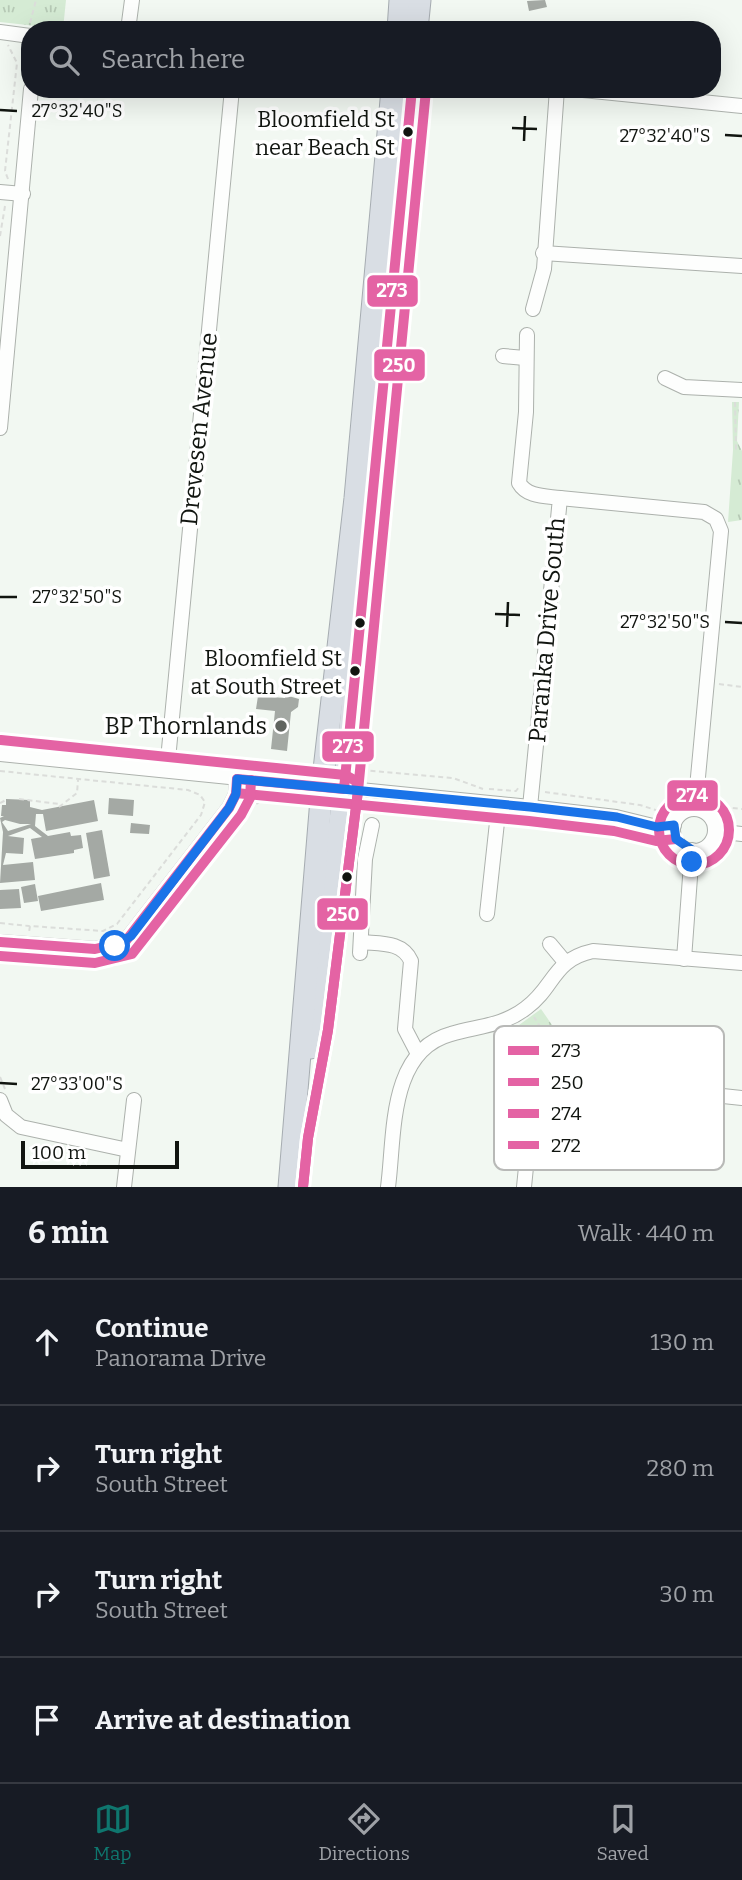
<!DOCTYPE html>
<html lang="en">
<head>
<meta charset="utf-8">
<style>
  body { margin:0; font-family:Bitter,serif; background:#242831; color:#f1f3f6 }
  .scale { position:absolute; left:21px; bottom:18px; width:158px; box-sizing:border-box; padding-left:7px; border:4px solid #111510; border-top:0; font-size:19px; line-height:24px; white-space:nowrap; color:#111510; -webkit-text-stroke:5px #fff; paint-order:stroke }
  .stop { position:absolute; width:21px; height:21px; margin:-16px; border:5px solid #1a73e8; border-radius:50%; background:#fff }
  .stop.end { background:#1a73e8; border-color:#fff; box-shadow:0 2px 7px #0008 }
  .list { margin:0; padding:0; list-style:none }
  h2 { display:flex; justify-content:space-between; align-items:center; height:91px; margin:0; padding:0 28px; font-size:30px }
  h2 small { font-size:23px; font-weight:400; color:#9ea1a6 }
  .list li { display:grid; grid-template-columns:46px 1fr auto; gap:21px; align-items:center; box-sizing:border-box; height:126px; padding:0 28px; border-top:2px solid #363941 }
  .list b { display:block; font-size:26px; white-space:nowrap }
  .list p { margin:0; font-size:23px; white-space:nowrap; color:#9ea1a6 }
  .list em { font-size:23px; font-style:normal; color:#9ea1a6 }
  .icon { flex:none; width:38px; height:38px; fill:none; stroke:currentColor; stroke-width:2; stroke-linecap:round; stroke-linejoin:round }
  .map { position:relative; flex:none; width:742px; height:1187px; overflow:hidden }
  .search { position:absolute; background:#171b24; box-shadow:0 7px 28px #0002; left:21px; right:21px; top:21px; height:77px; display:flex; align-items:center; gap:18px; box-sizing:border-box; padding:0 24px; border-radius:28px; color:#9ea1a6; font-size:26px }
  .sheet { height:595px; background:#171b24 }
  nav { display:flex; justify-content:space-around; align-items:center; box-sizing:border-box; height:98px; border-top:2px solid #363941; background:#171b24; font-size:19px; color:#9ea1a6 }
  nav a { display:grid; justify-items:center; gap:4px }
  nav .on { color:#0f766e }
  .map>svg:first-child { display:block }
</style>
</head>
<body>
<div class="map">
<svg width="742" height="1187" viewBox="0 0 742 1187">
  <defs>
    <pattern id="park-tufts" width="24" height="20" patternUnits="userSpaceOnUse" patternTransform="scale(1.75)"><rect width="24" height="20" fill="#d5ebd4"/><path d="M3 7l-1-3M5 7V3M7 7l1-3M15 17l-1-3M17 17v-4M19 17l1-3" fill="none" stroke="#b6c9b5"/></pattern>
  </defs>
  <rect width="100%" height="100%" fill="#f2f8f2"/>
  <g fill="url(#park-tufts)">
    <polygon points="0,0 66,0 63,29 0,22"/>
    <polygon points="732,402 739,402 737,441 742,451 742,520 728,522 733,450"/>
    <polygon points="541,1009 593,1084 593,1101 571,1100 544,1134 522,1127 533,1081 519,1025"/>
  </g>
  <g fill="#a4a9a4" fill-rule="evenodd">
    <polygon points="545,0 547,7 529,11 527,1"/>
    <polygon points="285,695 299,699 298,707 291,712 287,751 271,749 275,711 256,709 258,696 285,698"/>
    <polygon points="109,798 134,800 133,816 108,814"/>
    <path d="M6,799L30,800V807L42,810L94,800L98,821L46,831L43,814H36L35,826L48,836L70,832L71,836L81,835L83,848L74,850V853L35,859L31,839L42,837L30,828L8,836L24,838L23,854L6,853L3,865L33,862L35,880L0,883L3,832L0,818L4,816H1L2,805H6ZM5,820L20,824H31L8,831L2,822Z"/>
    <polygon points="131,823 150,825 149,834 130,833"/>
    <polygon points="102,830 110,876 94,879 86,833"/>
    <polygon points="101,883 104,900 41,911 38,896"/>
    <polygon points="35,884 38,901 24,903 21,887"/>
    <polygon points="19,889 21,908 0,909 0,890"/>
  </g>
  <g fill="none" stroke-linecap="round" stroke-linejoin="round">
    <g stroke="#acb1ac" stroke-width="16">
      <g id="minor">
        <polyline points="128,30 132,0"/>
        <polyline points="0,32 30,36"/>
        <polyline points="573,89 742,106"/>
        <polyline points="0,192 23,194"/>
        <polyline points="543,253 742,266"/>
        <polyline points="533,309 544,269 557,89"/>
        <path d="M527,335L526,412L519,483C527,497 545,496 560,498L530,807"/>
        <polyline points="503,356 525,358"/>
        <polyline points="665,378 684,387 742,390"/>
        <polyline points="0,428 31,89"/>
        <polyline points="560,498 704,512 716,519 721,531 695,809"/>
        <polyline points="0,754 530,807 616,817 657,827 674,825"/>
        <polyline points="167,770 232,89"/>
        <circle cx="694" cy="830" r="21"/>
        <polyline points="715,831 742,834"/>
        <polyline points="487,914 499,804"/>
        <polyline points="0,942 95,949 125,942 229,808 236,794 237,779"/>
        <path d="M361,942C380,944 402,941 411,961L405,1029L417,1052"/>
        <polyline points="550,944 565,962"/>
        <polyline points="360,953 365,859 372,825"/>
        <polyline points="684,959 692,850"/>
        <polyline points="610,1084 742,1098"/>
        <polyline points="0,1100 6,1115 21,1127 128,1150"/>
        <polyline points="124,1187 134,1100"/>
        <path d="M388,1187C395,1135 388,1051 451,1034C478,1026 503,1026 526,1008C555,987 552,960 593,951L742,963"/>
        <polyline points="524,1187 528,1147"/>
      </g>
    </g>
    <g stroke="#a6acb1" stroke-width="23">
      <g id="highway">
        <polyline points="398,30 400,0"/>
        <polyline points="417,30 420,0"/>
        <polyline points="311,1048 344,789 412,89"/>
        <polyline points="289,1187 322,787 355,498 392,89"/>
      </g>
    </g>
    <g stroke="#dbddda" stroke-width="2" stroke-dasharray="5 3.5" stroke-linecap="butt">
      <polyline points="30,23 36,0"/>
      <polyline points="361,89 375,89"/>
      <polyline points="8,179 5,171 17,63 8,45"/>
      <polyline points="0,236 5,206"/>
      <polyline points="735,402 736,450"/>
      <polyline points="719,684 742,687"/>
      <polyline points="362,770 453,778 483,789"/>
      <polyline points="0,771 188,790 200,795 205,802 201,815 117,924 103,931 30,926 29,932"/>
      <polyline points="489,789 516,791 519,787"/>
      <polyline points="545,792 640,805 665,813 674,810 682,800"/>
      <polyline points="19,799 59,804"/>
      <polyline points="709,802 713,806 742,809"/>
      <polyline points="0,803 6,800"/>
      <polyline points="59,807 77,793 78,780"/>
      <polyline points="0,923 29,926"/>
      <polyline points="0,958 27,960"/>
      <polyline points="27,958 103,967 116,965 143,950 251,807 261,801 306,805"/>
      <polyline points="553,1068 569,1084 597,1087"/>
      <polyline points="0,1077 5,1089"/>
      <polyline points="549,1100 569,1084"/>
      <path d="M533,1134C550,1095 561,1056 534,1017"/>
      <polyline points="308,1187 320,1063"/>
    </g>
    <use href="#minor" stroke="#fdfefd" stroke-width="14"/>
    <use href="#highway" stroke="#d9dee4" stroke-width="21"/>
    <g stroke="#fff" stroke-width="16">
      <g id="bus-1">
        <polyline points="237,779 344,789 412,89"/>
        <polyline points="0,942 95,949 125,942 229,808 236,794 237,779"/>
      </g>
    </g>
    <g stroke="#fff" stroke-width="16">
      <polyline id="bus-2" points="303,1187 308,1138 328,1030 358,791 426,90"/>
    </g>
    <g stroke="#fff" stroke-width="16">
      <g id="bus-3">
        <polyline points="236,793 529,821 614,831 656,841 676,839"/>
        <circle cx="694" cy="830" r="35"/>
        <polyline points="0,956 95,963 132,954 241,815 250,798 251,780"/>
      </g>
    </g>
    <g stroke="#fff" stroke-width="16">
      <polyline id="bus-4" points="1,740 345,775 356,781 358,791 328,1030 308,1138 303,1187"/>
    </g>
    <use href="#bus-1" stroke="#e463a4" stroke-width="10"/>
    <use href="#bus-2" stroke="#e463a4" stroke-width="10"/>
    <use href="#bus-3" stroke="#e463a4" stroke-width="10"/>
    <use href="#bus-4" stroke="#e463a4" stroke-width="10"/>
  </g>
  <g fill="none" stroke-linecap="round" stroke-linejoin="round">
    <polyline stroke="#1a73e8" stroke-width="9" points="115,946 131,936 229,808 236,794 237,779 530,807 617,817 657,827 674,825 676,839 692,850 692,862"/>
  </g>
  <path fill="none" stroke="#111510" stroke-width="2.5" d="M0,110L17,111M512,128L537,129M725,135L742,136M524,141L525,116M0,597H17M495,614L520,615M725,622L742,623M507,627L508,602M0,1083L17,1084"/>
  <g fill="#111510" stroke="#fff" stroke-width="2.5">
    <circle cx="408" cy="132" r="6"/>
    <circle cx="360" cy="623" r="6"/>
    <circle cx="355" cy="671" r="6"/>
    <circle cx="347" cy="877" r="6"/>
  </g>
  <circle fill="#60645f" stroke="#fff" stroke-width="2.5" cx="281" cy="726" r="7"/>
  <g text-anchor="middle" stroke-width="7" stroke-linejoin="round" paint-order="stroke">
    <g font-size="22" fill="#111510" stroke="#fff" text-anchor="end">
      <text x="395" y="127">Bloomfield St<tspan x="395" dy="28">near Beach St</tspan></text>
      <text x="342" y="666">Bloomfield St<tspan x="342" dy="28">at South Street</tspan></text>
    </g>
    <g font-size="24" fill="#111510" stroke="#fff">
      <text transform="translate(199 429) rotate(-84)" y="8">Drevesen Avenue</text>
      <text transform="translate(547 630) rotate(-85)" y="8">Paranka Drive South</text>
    </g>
    <g font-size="24" fill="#111510" stroke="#fff" text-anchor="end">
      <text x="267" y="734">BP Thornlands</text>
    </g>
  </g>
  <rect x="494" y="1026" width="230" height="144" rx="10" fill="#fff" stroke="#b8b9b7" stroke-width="2"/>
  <rect x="508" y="1046" width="31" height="9" fill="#e463a4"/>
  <rect x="508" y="1078" width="31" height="8" fill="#e463a4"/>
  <rect x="508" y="1109" width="31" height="9" fill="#e463a4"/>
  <rect x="508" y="1141" width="31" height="8" fill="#e463a4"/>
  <g font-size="19" fill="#111510">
    <text x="551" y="1057">273</text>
    <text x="551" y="1089">250</text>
    <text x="551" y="1120">274</text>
    <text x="551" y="1152">272</text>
  </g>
  <g font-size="18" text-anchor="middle" fill="#111510" stroke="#fff" stroke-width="7" stroke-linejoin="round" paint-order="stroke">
    <text x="77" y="117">27°32'40"S</text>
    <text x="665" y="142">27°32'40"S</text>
    <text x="77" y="603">27°32'50"S</text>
    <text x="665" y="628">27°32'50"S</text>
    <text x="77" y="1090">27°33'00"S</text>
  </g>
  <g stroke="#fff" stroke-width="2.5">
    <rect x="366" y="274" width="53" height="34" rx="7" fill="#e463a4"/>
    <rect x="373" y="348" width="53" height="34" rx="7" fill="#e463a4"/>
    <rect x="321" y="730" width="54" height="33" rx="7" fill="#e463a4"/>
    <rect x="666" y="779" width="53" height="33" rx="7" fill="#e463a4"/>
    <rect x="316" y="897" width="53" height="34" rx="7" fill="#e463a4"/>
  </g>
  <g font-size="19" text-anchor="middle" font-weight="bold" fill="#fff">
    <text x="392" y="297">273</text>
    <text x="399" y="372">250</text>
    <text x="348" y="753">273</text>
    <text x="692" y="802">274</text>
    <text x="343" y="921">250</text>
  </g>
</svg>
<div class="scale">100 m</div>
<div class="stop" style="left:115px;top:946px"></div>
<div class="stop end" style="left:692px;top:862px"></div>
<div class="search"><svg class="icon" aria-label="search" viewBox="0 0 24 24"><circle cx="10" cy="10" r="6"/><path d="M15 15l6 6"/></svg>Search here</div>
</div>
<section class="sheet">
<h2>6 min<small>Walk · 440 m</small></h2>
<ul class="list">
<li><svg class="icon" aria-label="ahead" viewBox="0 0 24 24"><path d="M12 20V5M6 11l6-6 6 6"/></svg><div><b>Continue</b><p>Panorama Drive</p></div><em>130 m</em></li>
<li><svg class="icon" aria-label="right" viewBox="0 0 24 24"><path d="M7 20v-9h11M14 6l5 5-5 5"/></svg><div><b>Turn right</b><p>South Street</p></div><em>280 m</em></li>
<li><svg class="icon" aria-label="right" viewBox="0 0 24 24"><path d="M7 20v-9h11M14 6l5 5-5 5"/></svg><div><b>Turn right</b><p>South Street</p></div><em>30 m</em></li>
<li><svg class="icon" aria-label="arrive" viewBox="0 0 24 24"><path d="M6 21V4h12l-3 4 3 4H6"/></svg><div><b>Arrive at destination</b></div></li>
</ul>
</section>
<nav>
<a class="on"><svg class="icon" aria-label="map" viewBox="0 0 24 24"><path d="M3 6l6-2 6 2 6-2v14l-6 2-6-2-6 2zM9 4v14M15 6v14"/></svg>Map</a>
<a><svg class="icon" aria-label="directions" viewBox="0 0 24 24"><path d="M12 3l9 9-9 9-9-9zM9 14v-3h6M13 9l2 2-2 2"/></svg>Directions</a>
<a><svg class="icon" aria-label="saved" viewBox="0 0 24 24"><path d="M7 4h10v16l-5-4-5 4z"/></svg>Saved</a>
</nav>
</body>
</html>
